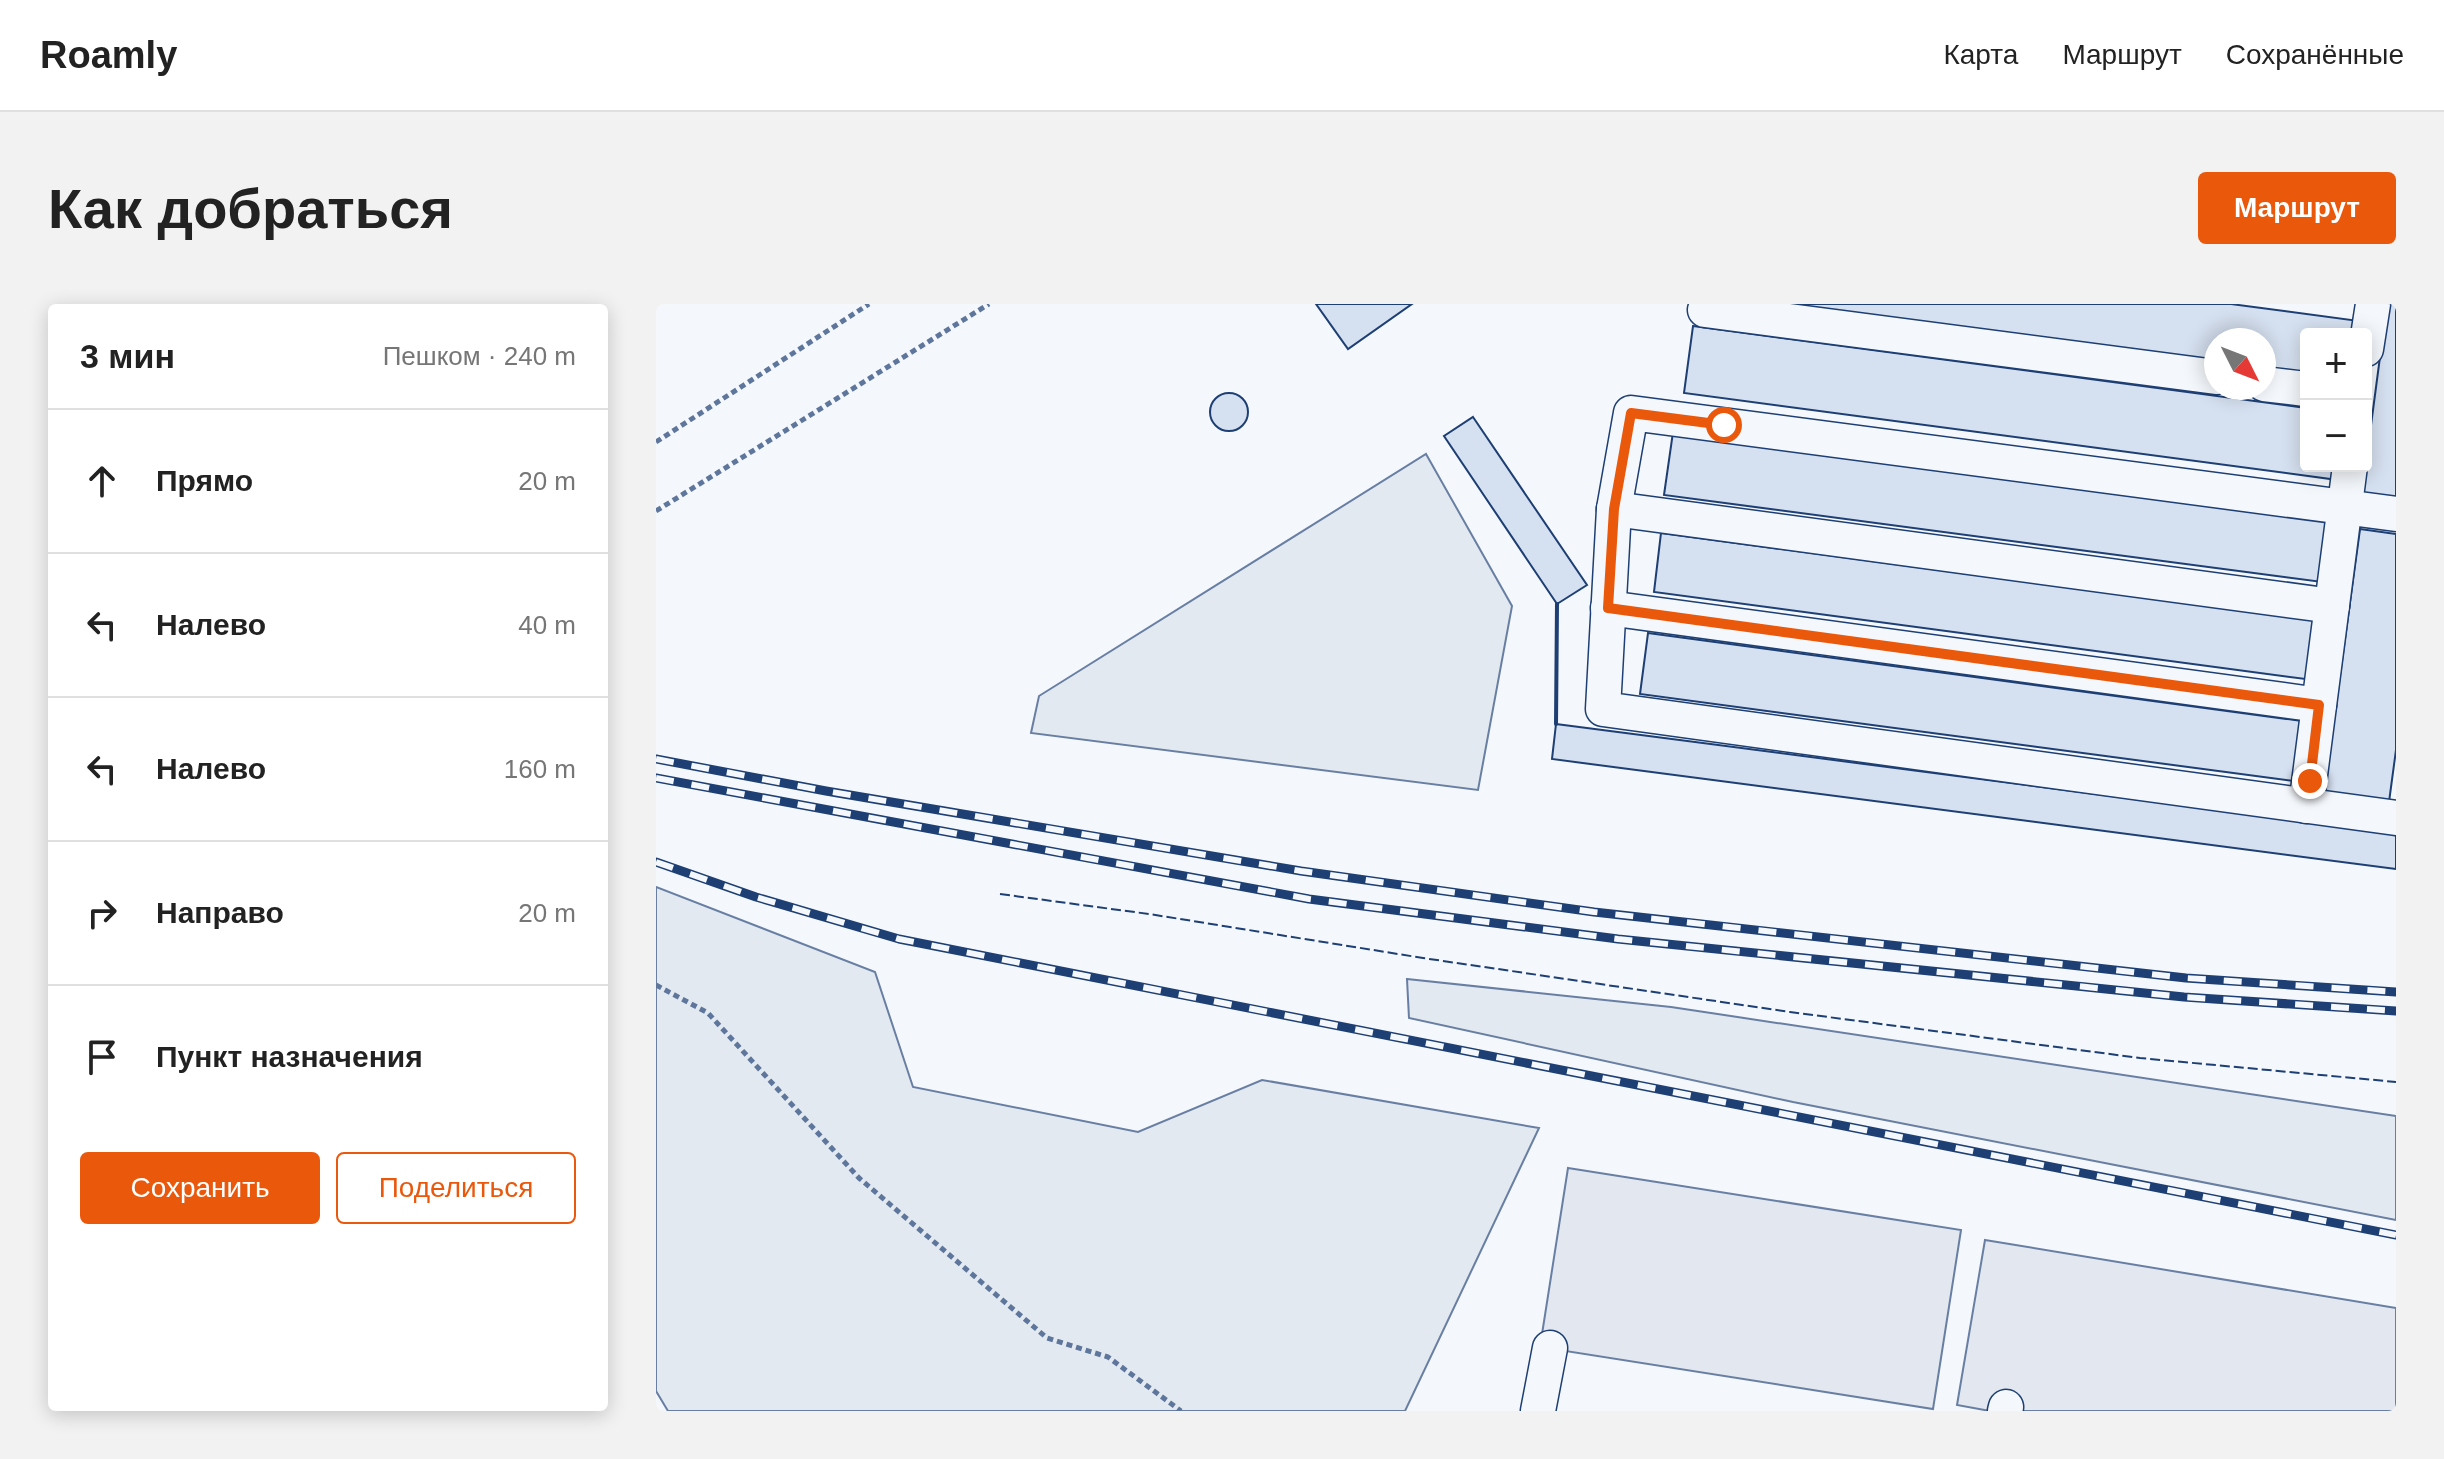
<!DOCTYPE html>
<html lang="ru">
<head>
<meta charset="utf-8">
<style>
  body { margin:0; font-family:Helvetica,sans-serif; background:#f2f2f2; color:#222 }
  .controls { position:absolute; right:24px; top:24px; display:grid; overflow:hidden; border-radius:8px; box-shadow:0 4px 20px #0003 }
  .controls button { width:72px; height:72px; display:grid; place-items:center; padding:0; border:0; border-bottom:2px solid #e0e0e0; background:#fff; color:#222; font:40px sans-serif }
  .compass { position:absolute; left:1548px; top:24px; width:72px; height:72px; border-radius:50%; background:#fff; box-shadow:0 4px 20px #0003; rotate:132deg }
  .stop { position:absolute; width:24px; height:24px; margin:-18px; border:6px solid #ea580c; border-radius:50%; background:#fff }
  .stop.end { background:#ea580c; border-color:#fff; box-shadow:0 2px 8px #0008 }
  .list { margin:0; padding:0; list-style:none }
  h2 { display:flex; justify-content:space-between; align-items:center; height:104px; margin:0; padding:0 32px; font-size:34px }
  h2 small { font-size:26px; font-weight:400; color:#767676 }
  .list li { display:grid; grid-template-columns:52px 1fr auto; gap:24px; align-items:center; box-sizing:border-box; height:144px; padding:0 32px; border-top:2px solid #e0e0e0 }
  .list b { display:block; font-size:30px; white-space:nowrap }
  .list em { font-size:26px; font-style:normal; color:#767676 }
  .actions { display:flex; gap:16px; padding:24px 32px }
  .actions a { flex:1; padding:18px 0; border:2px solid #ea580c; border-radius:8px; text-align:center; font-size:28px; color:#ea580c }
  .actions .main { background:#ea580c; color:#fff }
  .icon { flex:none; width:44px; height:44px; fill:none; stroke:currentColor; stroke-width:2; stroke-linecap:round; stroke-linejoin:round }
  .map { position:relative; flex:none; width:1740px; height:1107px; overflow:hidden; border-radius:8px }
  header { display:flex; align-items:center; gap:48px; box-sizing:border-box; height:112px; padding:0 40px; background:#fff; border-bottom:2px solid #e0e0e0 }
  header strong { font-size:38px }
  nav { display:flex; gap:44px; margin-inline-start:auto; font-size:28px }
  .intro { display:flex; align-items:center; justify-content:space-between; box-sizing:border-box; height:192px; padding:0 48px }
  h1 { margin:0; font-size:56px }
  .button { padding:20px 36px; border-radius:8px; background:#ea580c; color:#fff; font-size:28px; font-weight:700 }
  main { display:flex; gap:48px; padding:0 48px }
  aside { flex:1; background:#fff; border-radius:8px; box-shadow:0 4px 20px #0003 }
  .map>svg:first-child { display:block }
</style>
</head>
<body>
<header>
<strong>Roamly</strong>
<nav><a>Карта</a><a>Маршрут</a><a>Сохранённые</a></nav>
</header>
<div class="intro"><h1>Как добраться</h1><a class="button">Маршрут</a></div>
<main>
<aside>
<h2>3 мин<small>Пешком · 240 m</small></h2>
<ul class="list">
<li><svg class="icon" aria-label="ahead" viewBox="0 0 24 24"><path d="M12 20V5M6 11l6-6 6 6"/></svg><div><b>Прямо</b></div><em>20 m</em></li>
<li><svg class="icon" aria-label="left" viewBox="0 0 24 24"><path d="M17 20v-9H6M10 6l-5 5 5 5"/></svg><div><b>Налево</b></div><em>40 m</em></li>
<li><svg class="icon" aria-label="left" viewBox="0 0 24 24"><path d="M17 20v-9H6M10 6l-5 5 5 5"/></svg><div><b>Налево</b></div><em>160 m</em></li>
<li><svg class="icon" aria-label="right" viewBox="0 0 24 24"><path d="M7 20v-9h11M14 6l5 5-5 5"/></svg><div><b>Направо</b></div><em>20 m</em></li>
<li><svg class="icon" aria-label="arrive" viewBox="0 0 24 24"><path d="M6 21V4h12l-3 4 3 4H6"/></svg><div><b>Пункт назначения</b></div></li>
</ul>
<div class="actions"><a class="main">Сохранить</a><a>Поделиться</a></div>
</aside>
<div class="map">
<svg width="1740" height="1107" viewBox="0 0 1740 1107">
  <rect width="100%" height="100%" fill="#f4f7fb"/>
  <g fill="#e3e9f0" stroke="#687fa3" stroke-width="2">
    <polygon points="770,150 856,302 822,486 375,429 383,392"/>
    <polygon points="0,583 219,668 257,783 482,828 606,776 883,824 749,1107 12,1107 0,1087"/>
    <polygon points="751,675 1015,703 1740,812 1740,916 1137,798 753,714"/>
  </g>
  <g fill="#e3e8f0" stroke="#687fa3" stroke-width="2">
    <polygon points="912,864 1305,926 1277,1105 884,1043"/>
    <polygon points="1329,936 1740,1004 1740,1107 1334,1107 1301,1101"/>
  </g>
  <g fill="#d5e0f0" stroke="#1d3f73" stroke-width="2">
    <polygon points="660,0 756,0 692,45"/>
    <polygon points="1122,0 1575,0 1703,17 1701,30 1650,30 1650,70 1608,65 1608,36 1560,36 1560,58"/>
    <polygon points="1731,0 1740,0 1740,194 1706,189"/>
    <polygon points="1037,22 1650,104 1650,162 1683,162 1682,176 1028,89"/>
    <circle cx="573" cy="108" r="19"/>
    <polygon points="817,113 931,281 901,300 788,132"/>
    <polygon points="1017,128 1675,215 1666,278 1008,191"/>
    <polygon points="1704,225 1740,230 1740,446 1733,498 1668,489"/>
    <polygon points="1005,229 1665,317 1657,376 998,288"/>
    <polygon points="992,329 1646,417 1637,477 984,390"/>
    <polygon points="900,420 1740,529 1740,565 896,455"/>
  </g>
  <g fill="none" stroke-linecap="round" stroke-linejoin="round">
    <g stroke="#1d3f73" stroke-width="37">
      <g id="minor">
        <polyline points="1049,6 1560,73"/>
        <polyline points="1710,45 1717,0"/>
        <polyline points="1608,80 1650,85"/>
        <polyline points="958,205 1676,302"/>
        <polyline points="1740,210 975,109 958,205 947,405 1740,514"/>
        <polyline points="952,304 1663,401"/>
        <polyline points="1650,502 1694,162"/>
        <polyline points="882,1107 894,1044"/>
        <polyline points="1349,1107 1350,1103"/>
      </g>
    </g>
    <g stroke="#5e769c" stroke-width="5" stroke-dasharray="6 4" stroke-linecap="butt">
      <polyline points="0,138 213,0"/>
      <polyline points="0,207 333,0"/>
      <polyline points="0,681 52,709 203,874 391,1034 452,1053 525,1107"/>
    </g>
    <use href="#minor" stroke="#f4f7fb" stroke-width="34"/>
    <g stroke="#1d3f73" stroke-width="9">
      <g id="rail">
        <polyline points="0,455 170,487 645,567 938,608 1530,674 1740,688"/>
        <polyline points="0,474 653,595 962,635 1528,693 1740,707"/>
        <polyline points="0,558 100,593 243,635 1740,931"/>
      </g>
    </g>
    <use href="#rail" stroke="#f4f7fb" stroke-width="6" stroke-dasharray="18" stroke-linecap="butt"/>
    <polyline stroke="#1d3f73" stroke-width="2" stroke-dasharray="10 4" stroke-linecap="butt" points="344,590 493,610 767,654 1134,708 1484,754 1740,778"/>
    <polyline stroke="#1d3f73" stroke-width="4" points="900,420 901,300"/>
  </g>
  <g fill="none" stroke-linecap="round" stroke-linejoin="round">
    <polyline stroke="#ea580c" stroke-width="10" points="1068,121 975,109 958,205 952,304 1663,401 1654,477"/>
  </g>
</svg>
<div class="controls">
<button>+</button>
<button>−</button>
</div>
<svg class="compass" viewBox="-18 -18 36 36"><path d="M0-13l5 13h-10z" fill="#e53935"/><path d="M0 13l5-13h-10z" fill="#767676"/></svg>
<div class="stop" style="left:1068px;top:121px"></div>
<div class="stop end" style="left:1654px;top:477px"></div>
</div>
</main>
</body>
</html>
